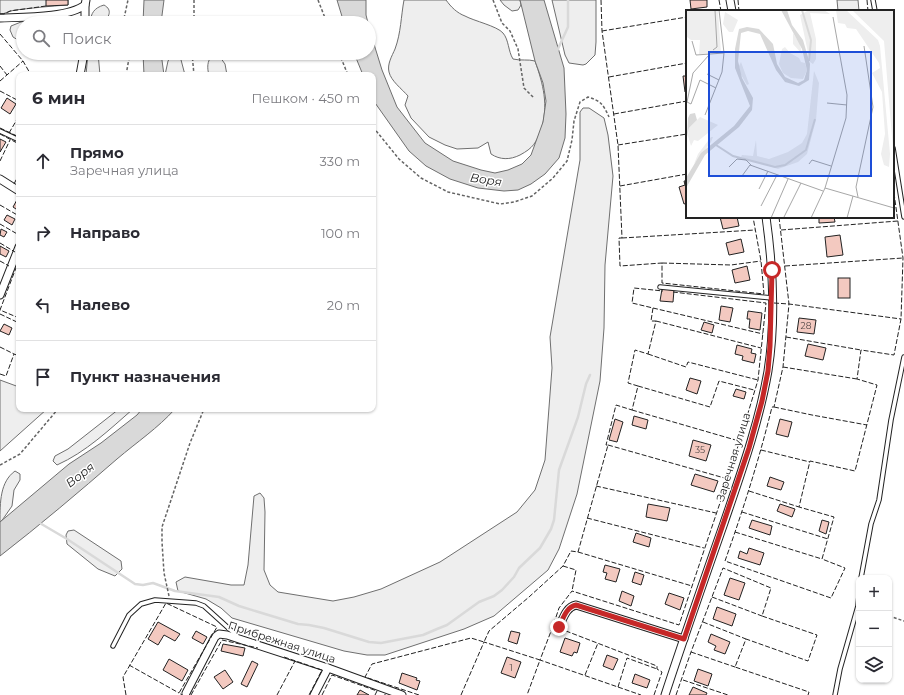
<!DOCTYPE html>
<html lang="ru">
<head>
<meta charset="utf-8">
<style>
  body { margin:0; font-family:Montserrat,sans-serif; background:#f2f2f3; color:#2b2b33 }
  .controls { position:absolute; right:12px; bottom:12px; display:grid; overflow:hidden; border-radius:8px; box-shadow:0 1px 3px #0004 }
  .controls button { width:36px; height:36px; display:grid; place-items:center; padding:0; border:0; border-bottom:1px solid #e1e1e2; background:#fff; color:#2b2b33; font:20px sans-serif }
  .stop { position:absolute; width:12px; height:12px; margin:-9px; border:3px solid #c62828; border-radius:50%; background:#fff }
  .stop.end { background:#c62828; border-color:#fff; box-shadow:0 1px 4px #0008 }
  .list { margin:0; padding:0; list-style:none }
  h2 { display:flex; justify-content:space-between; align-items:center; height:52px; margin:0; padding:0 16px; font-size:17px }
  h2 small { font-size:13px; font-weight:400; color:#7c7c81 }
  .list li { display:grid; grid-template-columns:26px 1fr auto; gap:12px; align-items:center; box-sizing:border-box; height:72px; padding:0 16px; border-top:1px solid #e1e1e2 }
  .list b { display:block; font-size:15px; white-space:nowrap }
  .list p { margin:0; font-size:13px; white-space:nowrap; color:#7c7c81 }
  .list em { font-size:13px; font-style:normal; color:#7c7c81 }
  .icon { flex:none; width:22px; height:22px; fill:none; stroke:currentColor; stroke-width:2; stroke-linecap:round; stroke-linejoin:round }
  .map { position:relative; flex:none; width:904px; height:695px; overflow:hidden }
  .search { position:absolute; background:#fff; box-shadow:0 1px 3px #0004; left:16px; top:16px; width:360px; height:44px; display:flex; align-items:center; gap:10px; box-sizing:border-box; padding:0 14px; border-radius:22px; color:#7c7c81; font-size:15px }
  .panel { position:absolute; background:#fff; box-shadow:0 1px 3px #0004; left:16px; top:72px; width:360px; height:340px; border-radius:8px }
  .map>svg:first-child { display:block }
</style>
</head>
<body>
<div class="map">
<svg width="904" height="695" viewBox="0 0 904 695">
  <rect width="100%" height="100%" fill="#fff"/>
  <g fill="#eee" stroke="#6f6f6f">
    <path d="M0,0H68V5C50,6 33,8 15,10C9,11 5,14 0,14Z"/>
    <path d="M404,0H446C451,7 457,13 465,16C474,21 497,26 503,33C509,40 508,51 513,59C521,61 528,59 535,61C543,84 549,105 541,130C536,143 533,148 520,155C510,160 500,160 491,154L488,142L478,148L457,149L445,145L429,137L411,118L405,105L408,96C402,89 391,81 389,72C387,64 392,56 395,49C401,33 401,16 404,0Z"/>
    <polygon points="500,0 520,0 521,5 518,10 512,11 504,5"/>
    <polygon points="552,0 596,0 596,42 595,55 586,64 583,65 569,63 565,55"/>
    <polygon points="837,0 858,0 859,11 838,11"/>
    <path d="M104,5C113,10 109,17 103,23H90C91,13 94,8 104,5Z"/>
    <polygon points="71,16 75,17 78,23 23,23 23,43 13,37 10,30 11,26 21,22"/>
    <polygon points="88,53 98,53 100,75 86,75"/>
    <polygon points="173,54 180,56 185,75 165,75 168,61"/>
    <path d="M212,56L220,57L225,64L227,75H209C207,68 207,61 212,56Z"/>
    <polygon points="583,108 589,108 604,118 608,135 613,176 605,265 604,328 600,381 577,494 559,549 548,570 494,616 464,629 385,655 367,655 344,651 283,633 232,618 221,608 206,599 178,591 176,582 185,577 231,585 244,585 248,565 254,496 260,493 264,498 265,512 264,570 270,585 278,592 333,601 354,597 381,589 440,562 517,512 535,490 545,460 552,368 550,337 580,160 580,112"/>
    <polygon points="0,380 19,387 19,409 47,409 0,451"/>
    <path d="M119,409H133C109,430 86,452 57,465L53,461L55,456L68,449Z"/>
    <path d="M15,471L20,474V480L14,490L12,506L3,519L0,522C0,502 0,482 15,471Z"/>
    <polygon points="74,530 121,561 122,569 115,576 98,569 67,544 66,535 68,531"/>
  </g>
  <g fill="#d9d9d9" stroke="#6f6f6f">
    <polygon points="144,0 164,0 161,23 143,23"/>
    <polygon points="337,0 366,0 366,15 368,23 344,23"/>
    <polygon points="520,0 544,0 564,68 566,114 565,138 559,158 545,174 531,184 518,190 504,191 478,188 450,179 426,166 409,151 373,100 373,75 363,75 354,53 369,53 369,28 382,70 397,107 425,143 453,161 481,170 495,173 508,170 522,164 531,155 543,122 546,101 543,83 535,61"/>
    <polygon points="143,53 161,53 164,75 144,75"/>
    <path d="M142,409H175C158,428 137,442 117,459C79,492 40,525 0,556V522L69,464L101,443L137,415Z"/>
  </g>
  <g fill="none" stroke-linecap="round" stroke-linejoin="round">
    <g stroke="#d9d9d9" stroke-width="2.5">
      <polyline points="557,51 568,27 568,0"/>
      <polyline points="38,522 67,539 135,584 143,585 153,583 175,591 219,597 239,606 298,624 309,625 324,628 369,642 381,643 423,635 437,629 447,625 479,602 494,596 502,590 514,577 519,568 540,548 551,529 554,520 559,470 578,417 586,384 590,375"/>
    </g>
  </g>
  <g fill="#f3c9c0" stroke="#222">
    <polygon points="46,0 68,0 68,5 46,6"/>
    <polygon points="690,0 707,0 707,7 691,9"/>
    <polygon points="683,76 687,76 687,92 685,92"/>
    <polygon points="7,98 16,104 10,114 1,108"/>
    <polygon points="0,139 6,142 0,152"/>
    <polygon points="684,181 687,181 687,203 684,204 679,187 685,185"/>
    <polygon points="18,198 19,199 19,211 13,207"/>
    <polygon points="7,215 15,219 12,225 4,220"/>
    <polygon points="720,217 737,217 739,226 723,229"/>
    <polygon points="819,217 834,217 835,222 819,223"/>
    <polygon points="1,229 7,232 4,237 0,235"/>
    <polygon points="840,235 843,255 827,257 825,237"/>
    <polygon points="741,239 744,252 729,255 726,243"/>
    <polygon points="0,246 9,251 6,257 0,254"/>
    <polygon points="747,266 750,280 735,283 732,270"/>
    <rect x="838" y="278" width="12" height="20"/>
    <polygon points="662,289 674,290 673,302 660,301"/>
    <polygon points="721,306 733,308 730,322 719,320"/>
    <polygon points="748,311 762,313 760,330 749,328 750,319 747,319"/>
    <polygon points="799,318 816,320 814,334 797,332"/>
    <polygon points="704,322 714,325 712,333 701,330"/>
    <polygon points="4,324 12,328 9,335 0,331"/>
    <polygon points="808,344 826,348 823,360 805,356"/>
    <polygon points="737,345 752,349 751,353 756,354 754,363 742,360 743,356 735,354"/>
    <polygon points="690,378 701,381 697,394 686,390"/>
    <polygon points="736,389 746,392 744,399 733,396"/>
    <polygon points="634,416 648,420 646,429 632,425"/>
    <polygon points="615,419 623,422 617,442 609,440"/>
    <polygon points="780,419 792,422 788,437 776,434"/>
    <polygon points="693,440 711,445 706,461 689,456"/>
    <polygon points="695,474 718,481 714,492 691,485"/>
    <polygon points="770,477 784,482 781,490 767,486"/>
    <polygon points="648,504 670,508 667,521 646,517"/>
    <polygon points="780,504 795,509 792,517 777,511"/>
    <polygon points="752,520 772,526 770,535 749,528"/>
    <polygon points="822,520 829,522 826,534 819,531"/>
    <polygon points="636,533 651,538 649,547 633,542"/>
    <polygon points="749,548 764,553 760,565 738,558 740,551 747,554"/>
    <polygon points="605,565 620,569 616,582 605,579 607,573 603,572"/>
    <polygon points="635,572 644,575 641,585 632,582"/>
    <polygon points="730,578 745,583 739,600 724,595"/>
    <polygon points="622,591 634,596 631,606 619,601"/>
    <polygon points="669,593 684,598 680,610 665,604"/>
    <polygon points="717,607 736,614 732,626 713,619"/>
    <polygon points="158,622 180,634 175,641 164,635 158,645 148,639"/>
    <polygon points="196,631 207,637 203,644 192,638"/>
    <polygon points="511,631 520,633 517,644 508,641"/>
    <polygon points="711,634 730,642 725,654 714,650 716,646 708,642"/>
    <polygon points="565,638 580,643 577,653 574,652 572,656 560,652"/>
    <polygon points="223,644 245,648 243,656 221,651"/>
    <polygon points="607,655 618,659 613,670 603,666"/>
    <polygon points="507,657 521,662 515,678 501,673"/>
    <polygon points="169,659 188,670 182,681 163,670"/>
    <polygon points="252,661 258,664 247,687 241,684"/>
    <polygon points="698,669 712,674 708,686 694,681"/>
    <polygon points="225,670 233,682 223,689 214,677"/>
    <polygon points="402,673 417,678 416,680 420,681 417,690 399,683"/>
    <polygon points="635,674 650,680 647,688 632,683"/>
    <polygon points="693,687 707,693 706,695 689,695"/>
    <polygon points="360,690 369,695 357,695"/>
  </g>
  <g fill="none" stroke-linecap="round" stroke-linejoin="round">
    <g stroke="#222" stroke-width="5.5">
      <g id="service">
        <polyline points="873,0 875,11"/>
        <polyline points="0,131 19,140"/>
        <polyline points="893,148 904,217"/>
        <polyline points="660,287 772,298"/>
        <polyline points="861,578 871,524 879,500 891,420 904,357"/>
        <polyline points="113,646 129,615 141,604 155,600 196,603 204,606 235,634 237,638"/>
        <polyline points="835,695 840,669 858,606 859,595"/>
      </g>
    </g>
    <g stroke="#222" stroke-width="9">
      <g id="minor">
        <polyline points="730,0 732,11"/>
        <path d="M0,18C22,17 68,18 85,5L86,0"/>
        <polyline points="85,23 85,5"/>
        <polyline points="80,75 84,53"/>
        <polyline points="0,179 19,191"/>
        <polyline points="0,295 19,247"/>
        <path d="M559,627C563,619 566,607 576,605L684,639"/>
        <polyline points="186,693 215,637 219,634 227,635 328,668 402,695"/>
        <polyline points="314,695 328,668"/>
        <path d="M665,695C684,637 704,580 724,523C741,473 759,423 768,371C776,321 773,267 766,217"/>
      </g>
    </g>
    <g stroke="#646464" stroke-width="1.5" stroke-dasharray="3 2" stroke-linecap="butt">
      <polyline points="318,0 327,23"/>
      <polyline points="493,0 502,23 510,31 518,49 524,88 534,98"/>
      <polyline points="123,23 128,0"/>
      <polyline points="194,23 194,0"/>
      <polyline points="192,53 194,75"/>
      <polyline points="339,53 348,75"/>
      <polyline points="126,75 130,53"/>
      <path d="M373,127L399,159L421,178L448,192L500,204L514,202L532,196L553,178L567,161L572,140L574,121L580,102L588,97C601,101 603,104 609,117"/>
      <polyline points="0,465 20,454 58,409"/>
      <polyline points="169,596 164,573 162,542 162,527 190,443 204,409"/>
      <polyline points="889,616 904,621"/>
    </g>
    <use href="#service" stroke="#fff" stroke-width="3.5"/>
    <use href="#minor" stroke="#fff" stroke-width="7"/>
    <g stroke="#222" stroke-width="1" stroke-dasharray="5 2" stroke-linecap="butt">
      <polyline points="601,0 602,31 618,145 622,238 619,238 620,266 662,263 662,283 764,294 761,261 753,217"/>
      <polyline points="719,0 721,11"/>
      <polyline points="738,0 739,11"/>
      <polyline points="867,0 868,11"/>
      <polyline points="0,14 4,14 10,11 46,6"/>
      <polyline points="602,31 687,17"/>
      <polyline points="0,34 23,61 31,75"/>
      <polyline points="0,66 7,75"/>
      <polyline points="609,77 687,63"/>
      <polyline points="0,81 23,61"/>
      <polyline points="0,91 19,101"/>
      <polyline points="614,114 687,101"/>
      <polyline points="0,128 19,137"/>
      <polyline points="9,133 19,116"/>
      <polyline points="0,134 19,144"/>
      <polyline points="618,145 687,134"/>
      <polyline points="0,161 10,140"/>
      <polyline points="14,184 19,174"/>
      <polyline points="620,186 687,174"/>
      <polyline points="0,205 19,216"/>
      <path d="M779,217L789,304L783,367L774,407H772C759,460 743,510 725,561L831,598L845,568L822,559L834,517L799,507L810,461L855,471L877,385L857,379L861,350L894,355L901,319L903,258L893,186"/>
      <polyline points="0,224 19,235"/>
      <polyline points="781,230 898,221"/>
      <polyline points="622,238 755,230"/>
      <polyline points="0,243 15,252"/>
      <polyline points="19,260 0,310 19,318"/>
      <polyline points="0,261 9,266"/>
      <polyline points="662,263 731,265 761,261"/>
      <polyline points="785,266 903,258"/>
      <polyline points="774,303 789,304 901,319"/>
      <polyline points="653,308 763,334"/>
      <polyline points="0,314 19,323"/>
      <polyline points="656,321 761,348"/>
      <polyline points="786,337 861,350"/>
      <polyline points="0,347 14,354"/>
      <polyline points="648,354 686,367 688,362 758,380"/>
      <polyline points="783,367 857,379"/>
      <polyline points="0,374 6,376 14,354 19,356"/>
      <polyline points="638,386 710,407 719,381 754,390"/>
      <polyline points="774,407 812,415 867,425"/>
      <polyline points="632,410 739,441"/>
      <polyline points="608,445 728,479"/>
      <polyline points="761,450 810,462"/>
      <polyline points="596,486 716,513"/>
      <polyline points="749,491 799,507"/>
      <polyline points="742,512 828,539"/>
      <polyline points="587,518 704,548"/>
      <polyline points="735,532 822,559"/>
      <polyline points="578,552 692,586"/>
      <polyline points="563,566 576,570 572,591"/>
      <polyline points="712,597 762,616"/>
      <polyline points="703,622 746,639"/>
      <polyline points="553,626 540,660 641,695"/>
      <polyline points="691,652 735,667"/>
      <polyline points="284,657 322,670 309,695"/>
      <polyline points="129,665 179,693"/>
      <polyline points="585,675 598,643"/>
      <polyline points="683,680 728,695"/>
      <polyline points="618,687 627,658 657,669"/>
      <polyline points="126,695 123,677 166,603 217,627 179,693 182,695"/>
      <polyline points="191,695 222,640 258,648"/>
      <polyline points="277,695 295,661"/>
      <polyline points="322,695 332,675 377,691 375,695"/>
      <polyline points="384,695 386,695"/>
      <polyline points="419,695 365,677 372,664 471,638 484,642 489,631 529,597 563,566 571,551 578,552 608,445 606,445 616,405 632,410 638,386 628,383 635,350 648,354 656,321 651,321 653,308 632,303 634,288 663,291"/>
      <polyline points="461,695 484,642 540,660 527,695"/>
      <polyline points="654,695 662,672 657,669 657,666 553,626 559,608 572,591 679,625 728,479 758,380 766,303 673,292"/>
      <polyline points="676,695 691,652 723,568 771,588 762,616 817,635 808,661 746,639 735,667 809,692 808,695"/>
    </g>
  </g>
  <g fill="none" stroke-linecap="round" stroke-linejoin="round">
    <path stroke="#c62828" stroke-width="5" d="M559,627C563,619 566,607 576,605L684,639L749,448L762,401L768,371L770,346L772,270"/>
  </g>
  <g text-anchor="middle" stroke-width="3" stroke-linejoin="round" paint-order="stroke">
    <g font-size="9" fill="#564c4a">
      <text x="806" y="329">28</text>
      <text x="700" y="453">35</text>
      <text x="511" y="671">1</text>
    </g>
    <g font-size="11" fill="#222" stroke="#fff">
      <text transform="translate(733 457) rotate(-73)" y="4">Заречная улица</text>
      <text transform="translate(282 642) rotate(18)" y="4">Прибрежная улица</text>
    </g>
    <g font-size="12" font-style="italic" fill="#222" stroke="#fff">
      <text transform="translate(486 180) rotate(9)" y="4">Воря</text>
      <text transform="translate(80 475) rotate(-38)" y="4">Воря</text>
    </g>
  </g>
  <g transform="translate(686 10)">
    <rect width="208" height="208" fill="#fff"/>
    <path d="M0,0L32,1L35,43L13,44L14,30H5L1,27ZM123,0H138L144,4L124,3L130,29V49L127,54L124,52L114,5ZM150,0H160L192,30L194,36L204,144L203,157L198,155L195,144L199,124L196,82L186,63L194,58L193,53L170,19L161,18L159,14L152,13ZM166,0H208V151L198,31ZM39,2L52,10L47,22H43L37,14ZM107,23L114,34L116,44L107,34ZM99,37L104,43L113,48L115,52L119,53L121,60L117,69L105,68L97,63L93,54L96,39ZM55,52L63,74L61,75L54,63L53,56ZM128,61L133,73L130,110L121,144L112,152L92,159L55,147L56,145L67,146L70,130L71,146L83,149L102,142L116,133L121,124ZM14,107L32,115L12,131L8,130L5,136L2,126L3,118ZM25,127H27L25,132L8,154L12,144Z" fill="#eee"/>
    <path d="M95,0H101L106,15L117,30L124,54L123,70L113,76L99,72L90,60L74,24L62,21L55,23L52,51L56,68L67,88L66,100L53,117L19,145L0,178V168L15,143L48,116L64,96L49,58V39L53,19L61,17L73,19L87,34L91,54L99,67L112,73L118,70L121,60L116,39ZM9,103L11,110L3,118L1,127L2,108L4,104Z" fill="#d9d9d9"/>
    <path fill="none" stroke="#d9d9d9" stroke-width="2" d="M116,0L125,30L123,51M30,135L47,146L89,157L99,155L120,140L129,109"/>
    <path fill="none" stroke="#a7a7a7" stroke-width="1" d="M6,31L10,45L38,43L33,0M27,40L31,37L29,0M23,45L7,63L1,92L5,94L14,70L30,78M21,64L33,70M141,93L161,95M19,105L36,62L38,43M123,154L126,150L145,156M43,157L51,149L60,150L66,156M56,166L64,155L137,181M139,178L208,198M73,179L82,161M172,187L170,177L187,97L178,36M75,196L91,165M98,207L115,173M85,208L102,169M125,208L139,178L160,108L161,85L147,7M161,208L167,186"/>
    <path fill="#1d4ed8" fill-opacity="0.15" stroke="#1d4ed8" stroke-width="2" d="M23,42H185V166H23Z"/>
    <rect width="208" height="208" fill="none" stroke="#222" stroke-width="2"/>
  </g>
</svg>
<div class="controls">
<button>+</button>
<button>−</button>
<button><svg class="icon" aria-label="layers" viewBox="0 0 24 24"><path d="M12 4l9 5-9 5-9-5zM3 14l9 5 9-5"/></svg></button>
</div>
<div class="stop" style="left:772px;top:270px"></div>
<div class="stop end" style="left:559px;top:627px"></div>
<div class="search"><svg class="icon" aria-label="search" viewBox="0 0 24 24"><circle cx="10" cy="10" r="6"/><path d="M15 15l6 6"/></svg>Поиск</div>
<section class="panel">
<h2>6 мин<small>Пешком · 450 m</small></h2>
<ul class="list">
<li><svg class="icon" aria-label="ahead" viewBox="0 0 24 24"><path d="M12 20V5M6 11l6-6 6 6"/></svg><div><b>Прямо</b><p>Заречная улица</p></div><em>330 m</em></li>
<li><svg class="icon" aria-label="right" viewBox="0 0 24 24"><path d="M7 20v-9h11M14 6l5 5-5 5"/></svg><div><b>Направо</b></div><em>100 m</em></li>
<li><svg class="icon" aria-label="left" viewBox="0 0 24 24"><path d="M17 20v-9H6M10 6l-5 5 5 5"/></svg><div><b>Налево</b></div><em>20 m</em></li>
<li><svg class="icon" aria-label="arrive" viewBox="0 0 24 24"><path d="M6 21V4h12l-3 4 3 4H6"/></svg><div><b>Пункт назначения</b></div></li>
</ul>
</section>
</div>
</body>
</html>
